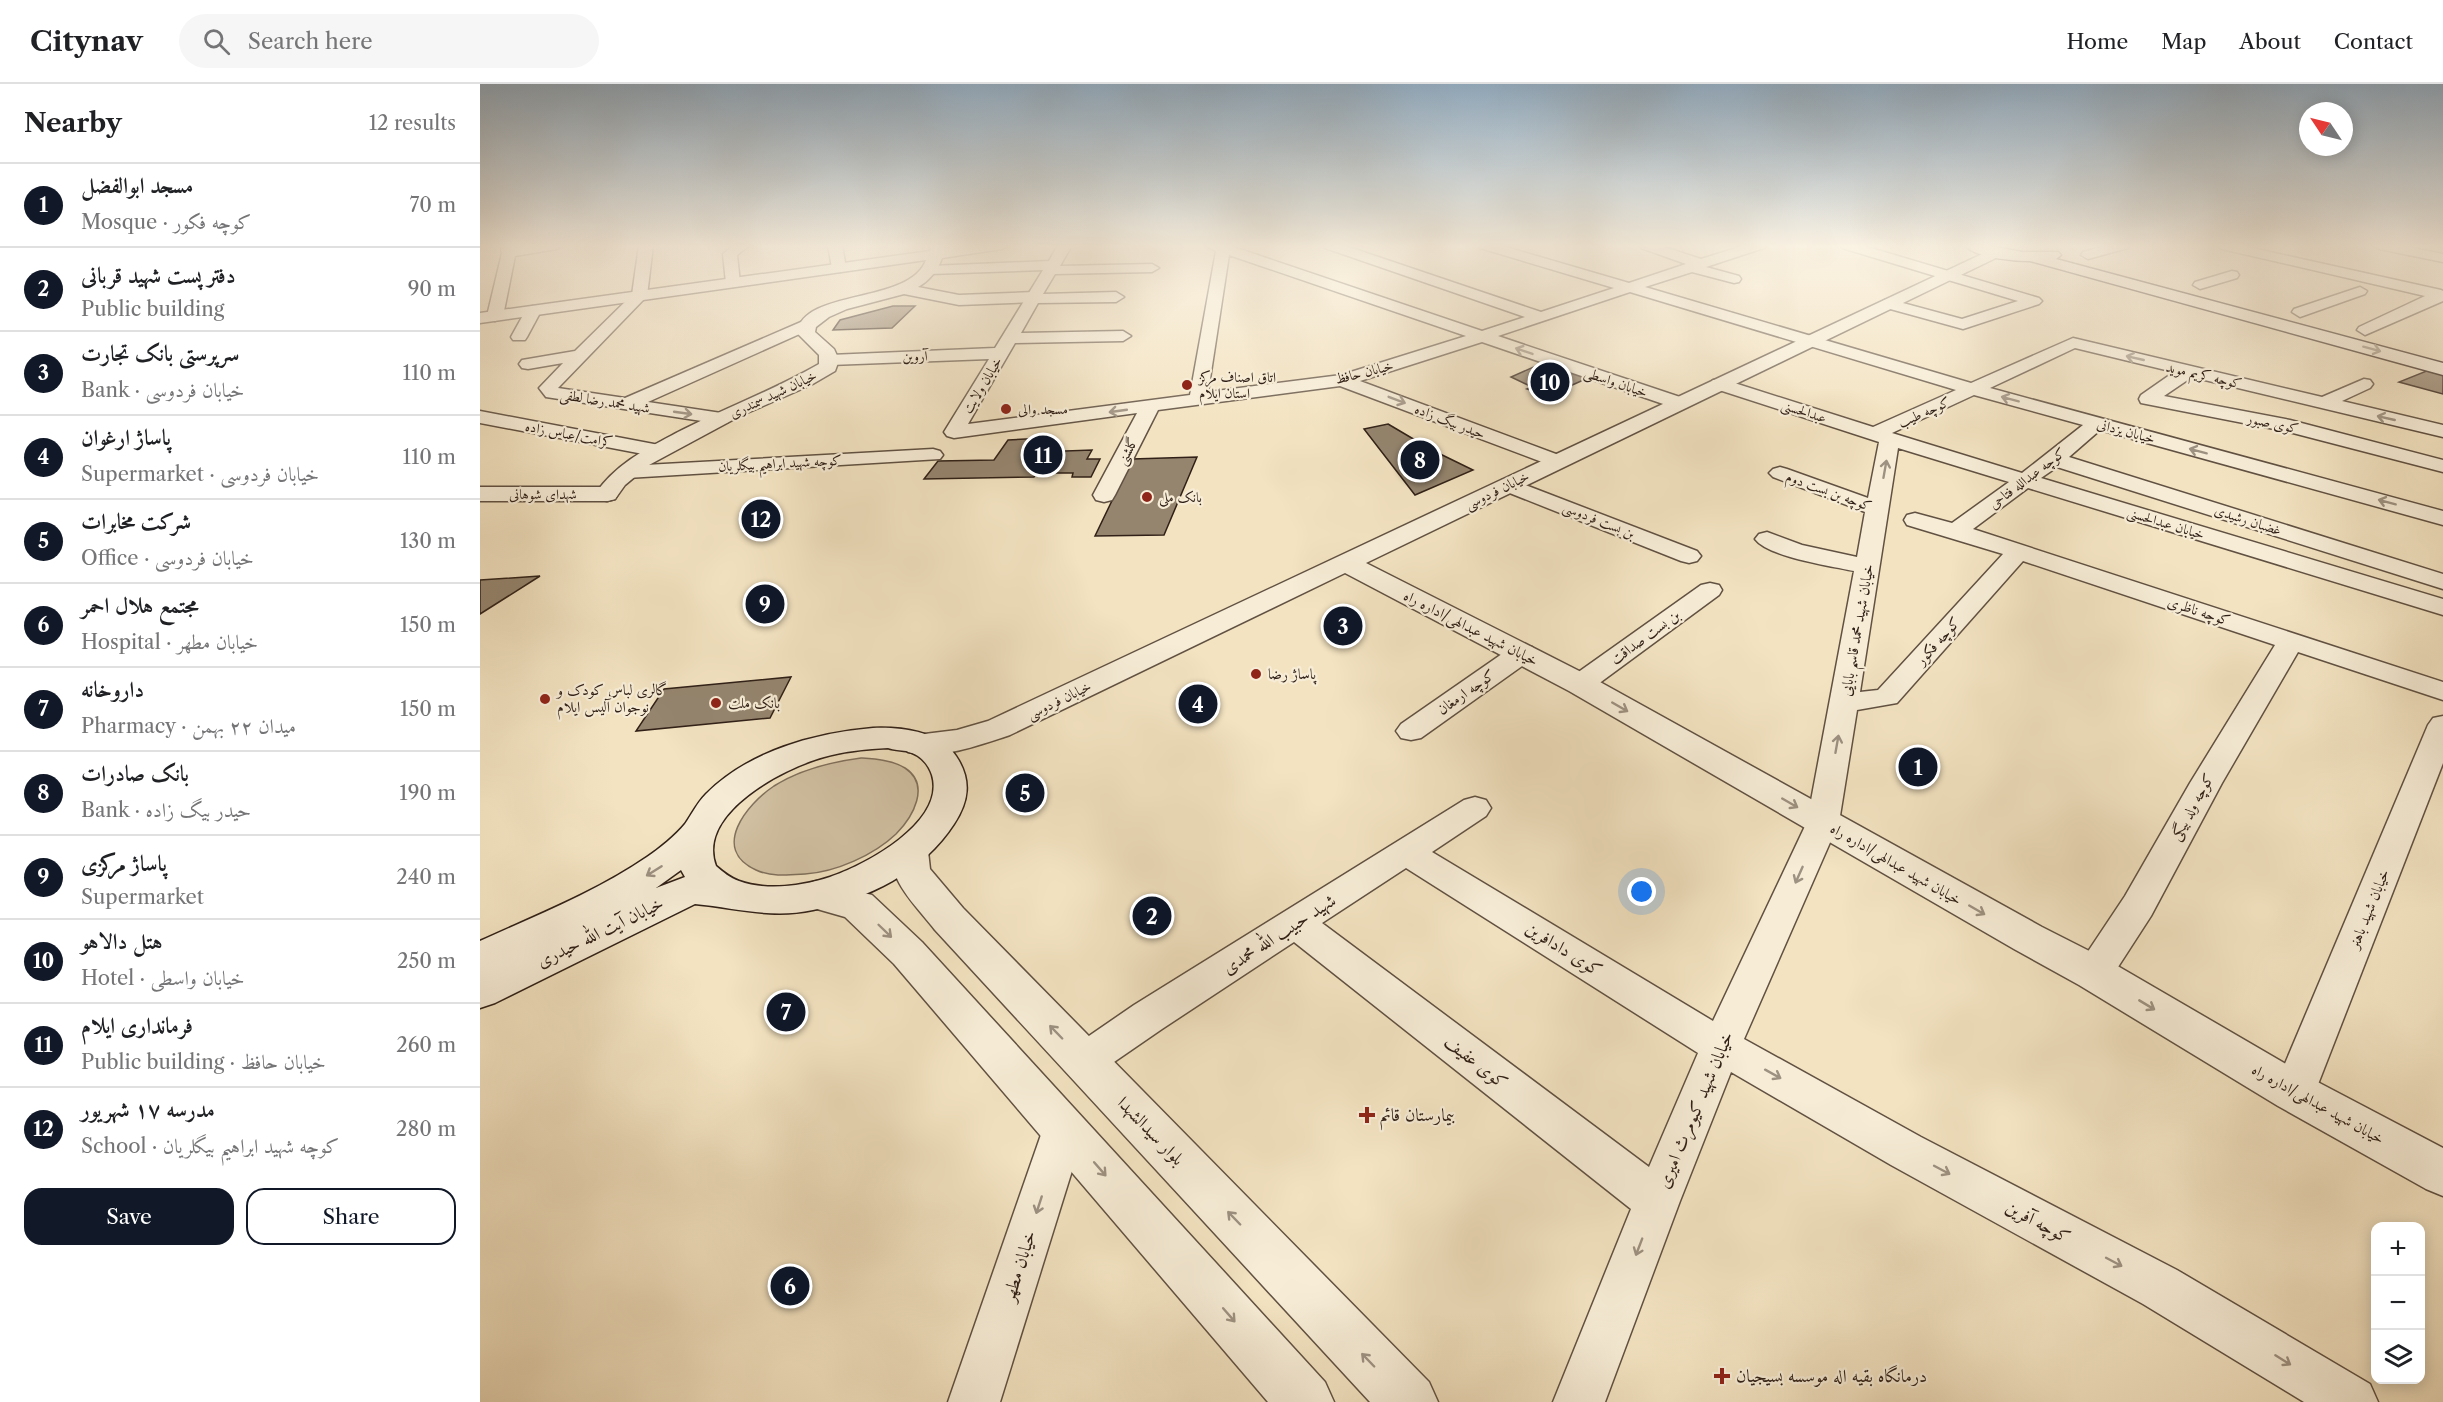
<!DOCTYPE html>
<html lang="en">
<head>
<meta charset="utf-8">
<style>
  body { margin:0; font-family:"Libre Caslon Text",Amiri,serif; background:#f6f6f6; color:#202124 }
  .controls { position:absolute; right:18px; bottom:18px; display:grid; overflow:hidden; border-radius:12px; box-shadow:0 3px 15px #0003 }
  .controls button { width:54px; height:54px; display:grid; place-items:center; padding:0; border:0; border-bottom:2px solid #e0e0e0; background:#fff; color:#202124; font:30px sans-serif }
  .compass { position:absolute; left:1819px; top:18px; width:54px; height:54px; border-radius:50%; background:#fff; box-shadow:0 3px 15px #0003; rotate:305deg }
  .you { position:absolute; left:1162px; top:808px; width:21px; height:21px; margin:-15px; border:4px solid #fff; border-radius:50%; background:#1a73e8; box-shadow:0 0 0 9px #1a73e833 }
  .badge { display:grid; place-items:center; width:39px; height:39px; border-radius:50%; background:#111827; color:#fff; font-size:20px; font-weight:700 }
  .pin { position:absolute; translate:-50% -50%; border:3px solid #fff; box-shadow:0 2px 6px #0006 }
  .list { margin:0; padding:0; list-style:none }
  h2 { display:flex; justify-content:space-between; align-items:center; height:78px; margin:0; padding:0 24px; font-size:26px }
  h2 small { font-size:20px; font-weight:400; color:#757577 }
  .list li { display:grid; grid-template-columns:39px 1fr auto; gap:18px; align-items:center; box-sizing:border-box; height:84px; padding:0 24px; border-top:2px solid #e0e0e0 }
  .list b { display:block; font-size:22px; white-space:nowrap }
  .list p { margin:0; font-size:20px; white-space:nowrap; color:#757577 }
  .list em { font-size:20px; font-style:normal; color:#757577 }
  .actions { display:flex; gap:12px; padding:18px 24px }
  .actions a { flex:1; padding:14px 0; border:2px solid #111827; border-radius:18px; text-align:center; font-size:21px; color:#111827 }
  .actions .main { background:#111827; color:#fff }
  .icon { flex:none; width:33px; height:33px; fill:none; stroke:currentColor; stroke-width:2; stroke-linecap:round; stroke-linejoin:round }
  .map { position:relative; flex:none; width:1963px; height:1318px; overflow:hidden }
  header { display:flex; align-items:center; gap:36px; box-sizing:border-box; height:84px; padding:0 30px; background:#fff; border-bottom:2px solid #e0e0e0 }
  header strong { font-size:28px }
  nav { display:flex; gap:33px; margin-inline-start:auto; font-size:21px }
  .search { width:420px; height:54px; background:#f6f6f6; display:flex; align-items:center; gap:15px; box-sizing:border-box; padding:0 21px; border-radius:33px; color:#757577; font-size:22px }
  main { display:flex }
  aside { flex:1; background:#fff }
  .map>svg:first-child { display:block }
</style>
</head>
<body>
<header>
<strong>Citynav</strong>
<div class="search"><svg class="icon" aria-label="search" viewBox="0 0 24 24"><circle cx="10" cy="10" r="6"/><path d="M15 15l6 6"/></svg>Search here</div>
<nav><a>Home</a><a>Map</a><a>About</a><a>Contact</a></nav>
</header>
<main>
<aside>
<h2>Nearby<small>12 results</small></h2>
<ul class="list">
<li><span class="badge">1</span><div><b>مسجد ابوالفضل</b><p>Mosque · کوچه فکور</p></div><em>70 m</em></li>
<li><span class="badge">2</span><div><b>دفتر پست شهید قربانی</b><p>Public building</p></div><em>90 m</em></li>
<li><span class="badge">3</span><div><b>سرپرستی بانک تجارت</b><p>Bank · خیابان فردوسی</p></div><em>110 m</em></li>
<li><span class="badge">4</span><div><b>پاساژ ارغوان</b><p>Supermarket · خیابان فردوسی</p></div><em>110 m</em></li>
<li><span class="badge">5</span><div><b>شرکت مخابرات</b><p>Office · خیابان فردوسی</p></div><em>130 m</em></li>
<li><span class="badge">6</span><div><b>مجتمع هلال احمر</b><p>Hospital · خیابان مطهر</p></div><em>150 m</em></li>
<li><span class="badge">7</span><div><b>داروخانه</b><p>Pharmacy · میدان ۲۲ بهمن</p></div><em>150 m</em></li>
<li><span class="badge">8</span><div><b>بانک صادرات</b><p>Bank · حیدر بیگ زاده</p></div><em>190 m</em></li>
<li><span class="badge">9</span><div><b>پاساژ مرکزی</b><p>Supermarket</p></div><em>240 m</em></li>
<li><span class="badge">10</span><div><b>هتل دالاهو</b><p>Hotel · خیابان واسطی</p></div><em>250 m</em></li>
<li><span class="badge">11</span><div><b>فرمانداری ایلام</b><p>Public building · خیابان حافظ</p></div><em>260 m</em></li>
<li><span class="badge">12</span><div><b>مدرسه ۱۷ شهریور</b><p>School · کوچه شهید ابراهیم بیگلریان</p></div><em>280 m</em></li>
</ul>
<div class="actions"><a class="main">Save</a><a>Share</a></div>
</aside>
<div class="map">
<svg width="1963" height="1318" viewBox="0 0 1963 1318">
  <rect width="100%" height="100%" fill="#f3e3c1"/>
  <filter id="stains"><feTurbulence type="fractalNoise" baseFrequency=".00333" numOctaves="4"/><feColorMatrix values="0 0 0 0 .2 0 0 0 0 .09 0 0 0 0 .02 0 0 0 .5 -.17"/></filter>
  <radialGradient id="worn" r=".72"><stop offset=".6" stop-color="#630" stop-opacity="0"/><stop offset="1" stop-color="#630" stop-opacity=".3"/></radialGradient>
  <path fill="#d2c2a4" stroke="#81715e" stroke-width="1.5" d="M381,674C395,675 412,676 425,684C451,701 433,733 416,750C394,771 356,788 325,790C309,791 291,793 276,786C230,765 267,720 294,702C321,685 350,678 381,674Z"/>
  <g fill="#95856f" stroke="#302017" stroke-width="1.5">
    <polygon points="413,222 435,222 412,244 353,246 360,236"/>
    <polygon points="1065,278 1110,293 1068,312 1047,305 1052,303 1031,293"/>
    <polygon points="1949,286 1963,290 1963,310 1919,298"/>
    <polygon points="908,340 952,366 993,386 935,411 884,345"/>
    <polygon points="565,354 558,368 612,366 607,375 620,375 611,393 592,393 593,389 570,389 574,381 565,381 562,385 559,385 554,393 444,395 458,377 514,376 528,356"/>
    <polygon points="717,373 684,451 615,452 652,375"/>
    <polygon points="60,492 0,530 0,496"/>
    <polygon points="311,593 290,634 156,647 184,605"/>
  </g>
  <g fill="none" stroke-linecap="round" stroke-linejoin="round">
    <g stroke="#615142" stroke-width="3">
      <g id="minor">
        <polygon points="20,161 34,161 35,164 54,161 84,161 77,165 35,172 23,232 15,237 7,232 22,169"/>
        <polygon points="159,161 173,161 167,212 78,304 145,314 321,238 333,238 335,241 333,244 168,318 248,330 251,334 248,338 241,340 66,313 59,304 83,279 48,285 42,284 39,280 42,276 48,275 95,267 152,211"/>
        <polygon points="254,161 270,161 257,171 260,199 253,203 246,199 243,170"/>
        <polygon points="348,161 362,161 366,184 364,187 359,188 352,184"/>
        <path d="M578,161H592L580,182L672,180L679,184L672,188L575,190L563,210L636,208L644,213L636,218L558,219L541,249L643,247L651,252L643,257L535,259L488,340L710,311L736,167L725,161H748L1002,247L1045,233L845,164L843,161H863L1061,228L1134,204L1000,164L998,161H1019L1149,199L1206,180L1161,164L1159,161H1178L1221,175L1266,161H1286L1284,164L1226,183L1259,192L1261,195L1259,198L1254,199L1212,188L1165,203L1491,299L1593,254L1842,313L1884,295L1890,296L1893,300L1890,304L1862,317L1963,341V353L1712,293L1684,312L1810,336L1963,376V388L1809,348L1661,319L1659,315L1661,311L1694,288L1595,264L1510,304L1963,427V441L1620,346L1589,373L1963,490V505L1577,383L1561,394L1963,515V531L1548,404L1493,445L1963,598V616L1818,568L1742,699L1671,832L1627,900L1614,904L1601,900L1595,889L1601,878L1645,812L1710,699L1795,561L1543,477L1417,619L1377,626L1359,738L1264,955L1441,1053L1697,1186L1890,1300L1898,1318H1824L1663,1220L1411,1081L1251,988L1200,1117L1125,1318H1073L1151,1125L814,858L682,945L618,989L604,995L590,989L584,977L590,965L654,921L984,716L995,713L1006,716L1011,724L1006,732L952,768L1233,937L1327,738L1374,487C1352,482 1288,473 1275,455L1279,450L1287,448L1322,461L1377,473L1385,428L1293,393L1289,389L1293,385L1300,383L1307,385L1388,414L1399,358L1233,304L1230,300L1233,296H1245L1393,343L1476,306L1150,208L1018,252L1206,315L1208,319L1206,323H1192L1002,258L880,297L1084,373L1087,377L1084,381L1077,383L1070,381L860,302L678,326L635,411L632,416L624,418L616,416L613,411L657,329L474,354L467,352L464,348L509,275L350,281L344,280L341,276L344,272L350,271L515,264L563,186L450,190L443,186L450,182L569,177ZM749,171L986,252L861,291L728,308ZM1494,311L1603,341L1542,389L1412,349ZM1418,364L1529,398L1472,439L1435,429L1427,431L1424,436L1427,441L1523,470L1398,606L1380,608ZM926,784L1218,969L1169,1083L842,839Z"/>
        <polygon points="1360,161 1381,161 1559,214 1562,217 1559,220 1483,245 1403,223 1400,220 1403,217 1408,215 1482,235 1538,217 1362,164"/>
        <polygon points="1629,161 1650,161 1648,164 1608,175 1601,171 1603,168"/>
        <polygon points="1735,161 1759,161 1961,206 1963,207 1963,217 1885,251 1877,246 1879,243 1945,212 1742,165"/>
        <polygon points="1892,161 1918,161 1963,170 1963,178 1899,165"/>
        <polygon points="1752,187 1757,188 1759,191 1757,194 1720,205 1713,201 1715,198"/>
        <polygon points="1880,203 1887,207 1885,210 1820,233 1812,228 1814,225"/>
        <polygon points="53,222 61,227 47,253 45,256 33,256 31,253 47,224"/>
        <polygon points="0,327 179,361 186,363 189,367 186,371 179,373 0,339"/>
        <polygon points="453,365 460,367 463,371 460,375 147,394 140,392 137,388 140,384 147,382"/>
        <polygon points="1030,395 1217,467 1221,472 1217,477 1209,479 1201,477 1022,406 1019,401 1022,396"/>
        <polygon points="0,403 127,403 135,405 138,410 135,415 127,417 0,417"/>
        <polygon points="1230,499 1239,501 1242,506 1239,511 1110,606 1100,608 1090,606 1086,600 1090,594 1221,501"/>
        <polygon points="1042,561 1052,563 1056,569 1052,575 941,654 931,656 921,654 916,647 921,640 1032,563"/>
        <polygon points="1963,632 1963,679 1835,1008 1829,1021 1814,1027 1799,1021 1793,1008 1948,641 1953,634"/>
        <polygon points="584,1025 599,1031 605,1045 520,1318 468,1318 563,1045 569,1031"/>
      </g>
    </g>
    <g stroke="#615142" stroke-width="3">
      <g id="tertiary">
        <path d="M452,161H466L465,164L491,161H529L522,165L462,174C458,186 449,197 438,203L479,211L554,208L562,213L554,218L479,221L424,210L367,225L349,233L336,243L335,248L354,265L359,276L355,287L331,301L260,332L169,381L145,401L135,415L127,417L119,415L115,410C137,379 166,365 198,348C245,324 294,306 339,280V271L317,249C323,204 430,221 446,176L0,239V229L450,167Z"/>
        <path d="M1515,164L1520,166L1523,169L1520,172L886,479L1111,593L1562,843L1629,877L1830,994L1963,1064V1112L1946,1105L1798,1022L1599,901L1534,865L1089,607L865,489L530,651C499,661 461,676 428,668L423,660L428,652L477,646L508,637Z"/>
        <path d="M430,754L443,758L448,767L450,785L483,824L949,1298L958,1318H890L455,846C437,822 399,789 417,758Z"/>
        <polygon points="337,797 392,811 442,858 845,1298 854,1318 788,1318 414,880 365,833 323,821 318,811 323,801"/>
      </g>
    </g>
    <g stroke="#302017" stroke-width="3">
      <g id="secondary">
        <path d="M1485,161H1505L1542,168H1578L1581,171L1576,175L1963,279V291L1550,177C1534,177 1495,174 1485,161Z"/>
        <path d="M393,644C421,643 459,647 476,672C492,696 489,717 474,740C443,788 388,815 333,826C292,835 256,824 215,820L15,919L0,924V857C57,831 116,808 167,773C179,765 196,751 205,740C212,730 217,719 226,710C269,667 334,649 393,644ZM408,664C414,666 420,666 426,667C439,670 448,679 452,691C466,738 386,781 350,793C323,802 286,807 259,797C250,794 243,788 236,782C216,729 304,684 344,673C365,667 387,665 408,664ZM201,786L205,793L176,804Z"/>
      </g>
    </g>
    <use href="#minor" fill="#f7edd7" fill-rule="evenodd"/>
    <use href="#tertiary" fill="#f7edd7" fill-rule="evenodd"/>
    <use href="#secondary" fill="#f7edd7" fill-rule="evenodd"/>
  </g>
  <defs><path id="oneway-shaft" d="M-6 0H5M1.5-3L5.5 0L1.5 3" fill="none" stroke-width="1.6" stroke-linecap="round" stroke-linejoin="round" transform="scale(1.5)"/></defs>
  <g stroke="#9d9181">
    <use href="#oneway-shaft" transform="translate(1892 265) rotate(15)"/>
    <use href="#oneway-shaft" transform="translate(1044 267) rotate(-161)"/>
    <use href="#oneway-shaft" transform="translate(1655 274) rotate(-167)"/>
    <use href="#oneway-shaft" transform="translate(1530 315) rotate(-165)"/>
    <use href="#oneway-shaft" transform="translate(917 316) rotate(21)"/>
    <use href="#oneway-shaft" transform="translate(638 327) rotate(172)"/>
    <use href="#oneway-shaft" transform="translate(203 329) rotate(8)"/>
    <use href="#oneway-shaft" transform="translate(1906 334) rotate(-167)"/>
    <use href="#oneway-shaft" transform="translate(1718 367) rotate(-165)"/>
    <use href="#oneway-shaft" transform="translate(1405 385) rotate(-80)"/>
    <use href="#oneway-shaft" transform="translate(1907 418) rotate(-165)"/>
    <use href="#oneway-shaft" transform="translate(1140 623) rotate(30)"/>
    <use href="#oneway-shaft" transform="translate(1357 660) rotate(-80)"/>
    <use href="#oneway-shaft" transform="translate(1310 719) rotate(30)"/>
    <use href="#oneway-shaft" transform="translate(174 787) rotate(148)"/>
    <use href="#oneway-shaft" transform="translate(1319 791) rotate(114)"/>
    <use href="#oneway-shaft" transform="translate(1497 826) rotate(30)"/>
    <use href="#oneway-shaft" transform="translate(405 847) rotate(44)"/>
    <use href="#oneway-shaft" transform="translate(1667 921) rotate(31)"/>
    <use href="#oneway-shaft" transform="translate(576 948) rotate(-134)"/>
    <use href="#oneway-shaft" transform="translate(1293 990) rotate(29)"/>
    <use href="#oneway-shaft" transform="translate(620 1085) rotate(49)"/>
    <use href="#oneway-shaft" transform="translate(1462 1086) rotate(28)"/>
    <use href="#oneway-shaft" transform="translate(559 1121) rotate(108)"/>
    <use href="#oneway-shaft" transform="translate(754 1134) rotate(-134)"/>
    <use href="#oneway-shaft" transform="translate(1159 1163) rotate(111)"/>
    <use href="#oneway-shaft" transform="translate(1634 1178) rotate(28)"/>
    <use href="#oneway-shaft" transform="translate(749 1231) rotate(49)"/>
    <use href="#oneway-shaft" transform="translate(888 1276) rotate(-134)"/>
    <use href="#oneway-shaft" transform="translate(1803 1276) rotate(32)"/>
  </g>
  <linearGradient id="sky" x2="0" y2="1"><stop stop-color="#92acc1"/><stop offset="0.47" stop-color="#faf2e3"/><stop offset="1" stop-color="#faf2e3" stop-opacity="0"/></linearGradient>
  <rect width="1963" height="345" fill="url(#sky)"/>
  <g fill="#8f2418" stroke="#f7edd7" stroke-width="2">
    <circle cx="707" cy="301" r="6"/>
    <circle cx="526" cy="325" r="6"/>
    <circle cx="667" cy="413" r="6"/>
    <circle cx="776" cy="590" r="6"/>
    <circle cx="65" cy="615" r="6"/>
    <circle cx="236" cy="619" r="6"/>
    <path d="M884 1022h6v6h6v6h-6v6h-6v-6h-6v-6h6z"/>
    <path d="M1239 1283h6v6h6v6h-6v6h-6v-6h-6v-6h6z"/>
  </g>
  <g text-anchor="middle" stroke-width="4.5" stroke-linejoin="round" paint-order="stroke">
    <g font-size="14" fill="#302017" stroke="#f7edd7">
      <text transform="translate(435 272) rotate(-2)" y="5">آروین</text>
      <text transform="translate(884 288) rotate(-14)" y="5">خیابان حافظ</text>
      <text transform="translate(1724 291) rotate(13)" y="5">کوچه کریم موید</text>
      <text transform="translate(1136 298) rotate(19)" y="5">خیابان واسطی</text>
      <text transform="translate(502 301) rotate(-59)" y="5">خیابان ولایت</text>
      <text transform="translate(293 310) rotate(-25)" y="5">خیابان شهید سمندری</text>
      <text transform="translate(125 317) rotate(9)" y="5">شهید محمد رضا لطفی</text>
      <text transform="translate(1324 327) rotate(18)" y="5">عبدالحسنی</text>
      <text transform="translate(1444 328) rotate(-24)" y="5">کوچه طیب</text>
      <text transform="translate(970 337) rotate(21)" y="5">حیدر بیگ زاده</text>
      <text transform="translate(1793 339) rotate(12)" y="5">کوی صبور</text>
      <text transform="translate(1646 347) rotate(15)" y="5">خیابان یزدانی</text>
      <text transform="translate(89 350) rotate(11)" y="5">کرامت/عباس زاده</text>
      <text transform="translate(647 367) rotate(-63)" y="5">گلشنی</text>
      <text transform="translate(300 379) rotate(-3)" y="5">کوچه شهید ابراهیم بیگلریان</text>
      <text transform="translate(1547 394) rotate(-37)" y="5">کوچه عبدالله فتاحی</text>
      <text transform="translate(1017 406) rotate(-26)" y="5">خیابان فردوسی</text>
      <text transform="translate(1349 407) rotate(20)" y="5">کوچه بن بست دوم</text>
      <text x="63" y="415">شهدای شوهانی</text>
      <text transform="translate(1119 436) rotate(22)" y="5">بن بست فردوسی</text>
      <text transform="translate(1768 436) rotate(18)" y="5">غضبان رشیدی</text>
      <text transform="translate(1686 439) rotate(17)" y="5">خیابان عبدالحسنی</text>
      <text transform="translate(579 616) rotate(-26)" y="5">خیابان فردوسی</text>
    </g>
    <g font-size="14" fill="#302017" stroke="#f7edd7" text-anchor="start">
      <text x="719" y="298">اتاق اصناف مرکز<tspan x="719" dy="16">استان ایلام</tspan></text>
      <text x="538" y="330">مسجد والی</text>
      <text x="679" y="418">بانک ملی</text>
    </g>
    <g font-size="15" fill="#302017" stroke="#f7edd7">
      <text transform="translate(1719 527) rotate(18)" y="5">کوچه ناظری</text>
      <text transform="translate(991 544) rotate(27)" y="5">خیابان شهید عبدالهی/اداره راه</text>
      <text transform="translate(1377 546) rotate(-80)" y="5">خیابان شهید محمد قاسم بابایی</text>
      <text transform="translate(1165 553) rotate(-36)" y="5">بن بست صداقت</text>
      <text transform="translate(1458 557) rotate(-48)" y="5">کوچه فکور</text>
      <text transform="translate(986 608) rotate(-35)" y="5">کوچه ارمغان</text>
      <text transform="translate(1712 723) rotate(-61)" y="5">کوچه ولد بیگی</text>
      <text transform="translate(1416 780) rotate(30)" y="5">خیابان شهید عبدالهی/اداره راه</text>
      <text transform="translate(1889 825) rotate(-68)" y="5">خیابان شهید باهنر</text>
      <text transform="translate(1838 1020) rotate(29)" y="5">خیابان شهید عبدالهی/اداره راه</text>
    </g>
    <g font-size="15" fill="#302017" stroke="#f7edd7" text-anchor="start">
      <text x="788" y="595">پاساژ رضا</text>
      <text x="77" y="611">گالری لباس کودک و<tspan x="77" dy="17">نوجوان آلیس ایلام</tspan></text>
      <text x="248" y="624">بانک ملت</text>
    </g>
    <g font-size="18" fill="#302017" stroke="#f7edd7">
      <text transform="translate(120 848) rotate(-26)" y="6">خیابان آیت الله حیدری</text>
      <text transform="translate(799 850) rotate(-33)" y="6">شهید حبیب‌ الله محمدی</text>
      <text transform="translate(1084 865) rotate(32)" y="6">کوی دادافرین</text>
      <text transform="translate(996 978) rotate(38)" y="6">کوی عفیف</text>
      <text transform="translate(1215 1026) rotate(-67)" y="6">خیابان شهید کیومرث امیری</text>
      <text transform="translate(671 1047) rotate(46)" y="6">بلوار سیدالشهدا</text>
      <text transform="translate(1558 1138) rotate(28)" y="6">کوچه آفرین</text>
      <text transform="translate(539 1182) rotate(-72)" y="6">خیابان مطهر</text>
    </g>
    <g font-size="18" fill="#302017" stroke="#f7edd7" text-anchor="start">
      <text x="900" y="1037">بیمارستان قائم</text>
      <text x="1256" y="1298">درمانگاه بقیه اله موسسه بسیجیان</text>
    </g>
  </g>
  <rect width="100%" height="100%" filter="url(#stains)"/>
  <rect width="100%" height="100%" fill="url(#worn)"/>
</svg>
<div class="controls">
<button>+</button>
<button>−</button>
<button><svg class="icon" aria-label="layers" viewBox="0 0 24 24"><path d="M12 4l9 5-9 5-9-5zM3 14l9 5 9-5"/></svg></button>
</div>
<svg class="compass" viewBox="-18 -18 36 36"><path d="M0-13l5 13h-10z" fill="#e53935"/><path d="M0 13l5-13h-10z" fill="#757577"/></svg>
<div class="you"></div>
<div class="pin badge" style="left:1438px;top:683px">1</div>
<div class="pin badge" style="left:672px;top:832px">2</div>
<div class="pin badge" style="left:863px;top:542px">3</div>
<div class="pin badge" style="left:718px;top:620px">4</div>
<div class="pin badge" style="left:545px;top:709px">5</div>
<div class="pin badge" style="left:310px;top:1202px">6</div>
<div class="pin badge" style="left:306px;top:928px">7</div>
<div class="pin badge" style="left:940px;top:376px">8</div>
<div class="pin badge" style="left:285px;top:520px">9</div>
<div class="pin badge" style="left:1070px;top:298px">10</div>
<div class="pin badge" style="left:563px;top:371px">11</div>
<div class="pin badge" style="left:281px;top:435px">12</div>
</div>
</main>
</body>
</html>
